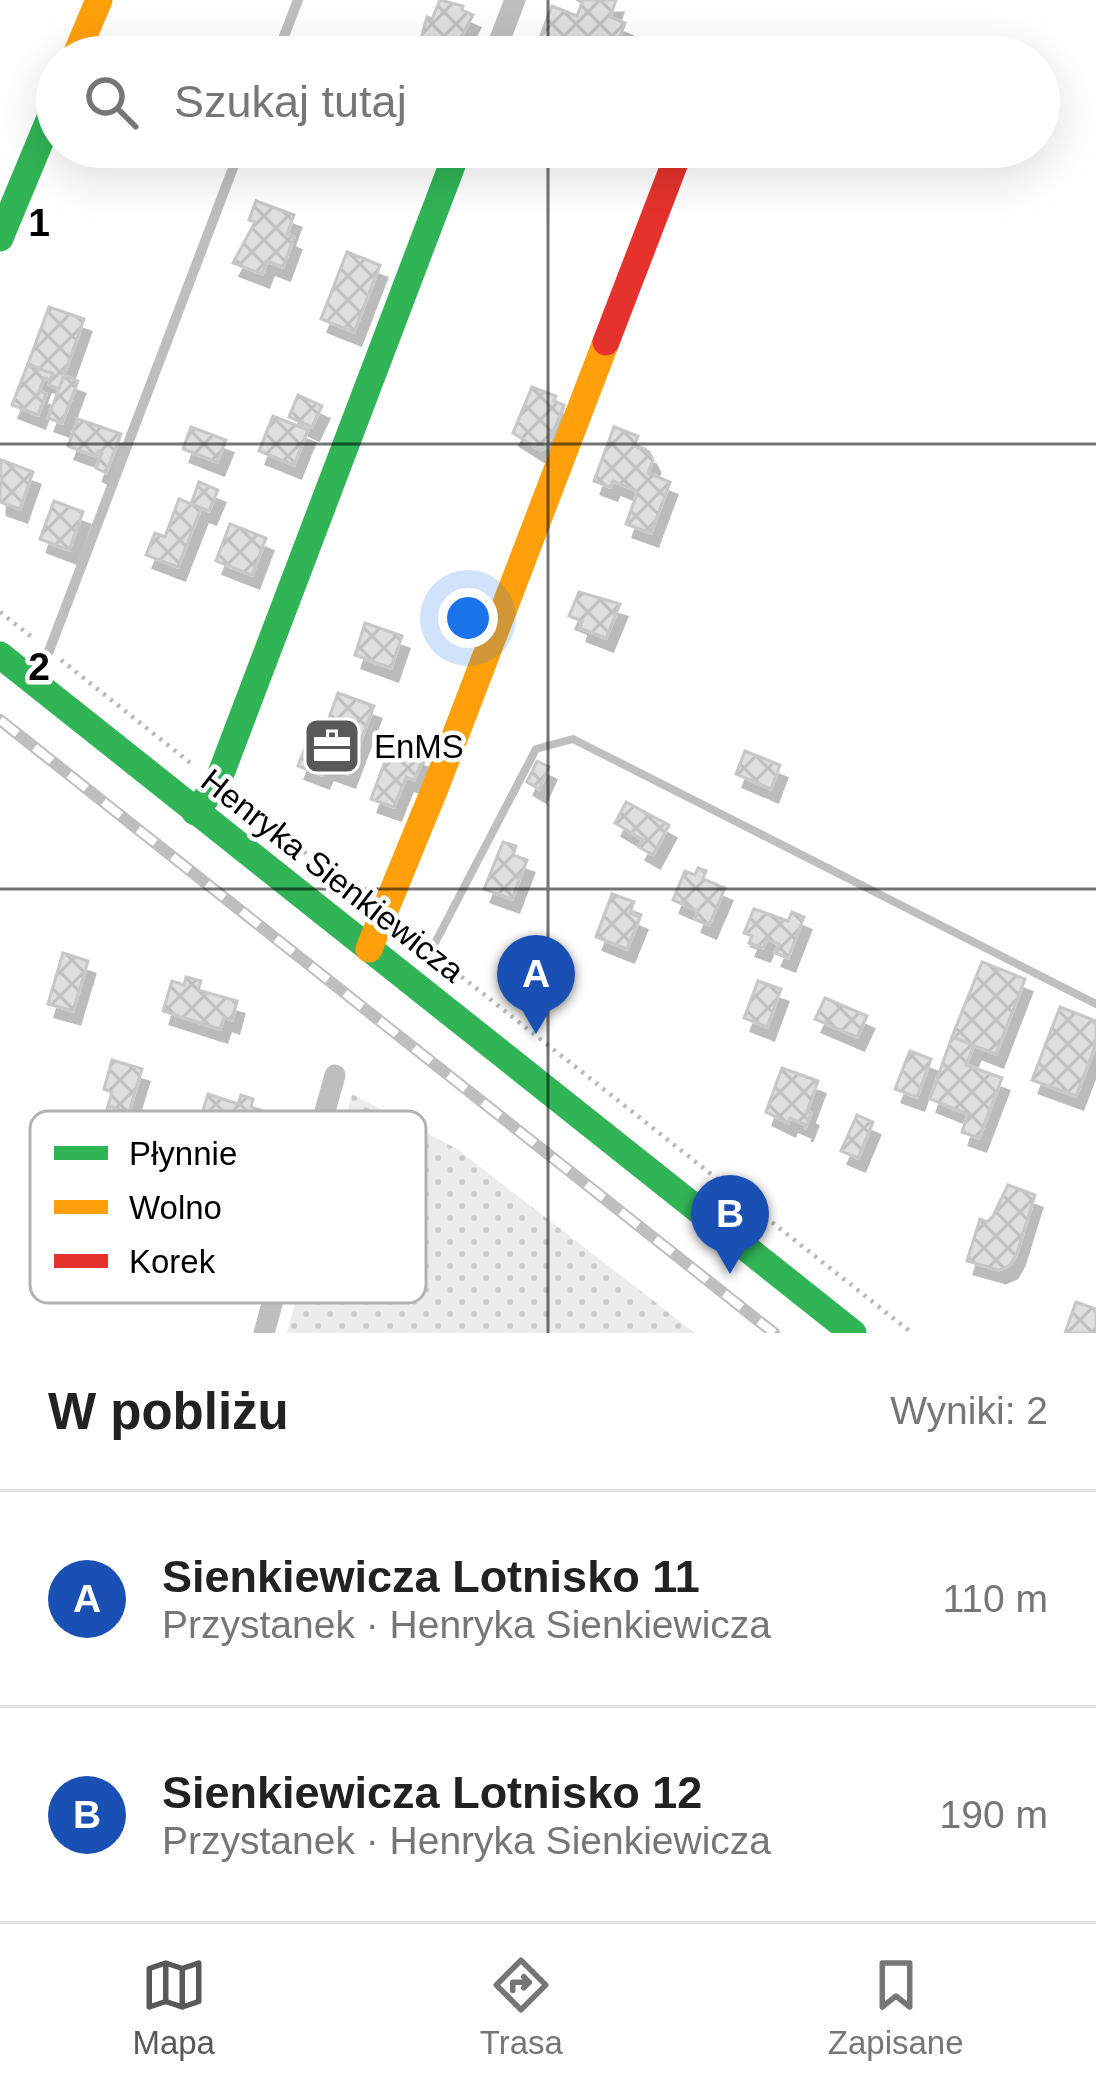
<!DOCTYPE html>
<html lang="pl">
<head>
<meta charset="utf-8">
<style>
  body { margin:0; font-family:Helvetica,sans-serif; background:#f2f2f2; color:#222 }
  .you { position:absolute; left:468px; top:618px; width:42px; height:42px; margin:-30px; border:9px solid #fff; border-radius:50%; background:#1a73e8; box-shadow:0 0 0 18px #1a73e833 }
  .badge { display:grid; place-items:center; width:78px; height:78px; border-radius:50%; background:#595959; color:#fff; font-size:39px; font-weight:700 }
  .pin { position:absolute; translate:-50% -99px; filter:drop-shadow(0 3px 6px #0008) }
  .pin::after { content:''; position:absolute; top:63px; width:42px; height:36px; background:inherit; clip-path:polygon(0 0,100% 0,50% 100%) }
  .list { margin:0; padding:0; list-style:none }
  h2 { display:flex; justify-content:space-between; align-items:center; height:156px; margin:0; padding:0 48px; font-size:51px }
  h2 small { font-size:39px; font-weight:400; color:#767676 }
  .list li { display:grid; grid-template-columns:78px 1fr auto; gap:36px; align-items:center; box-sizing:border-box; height:216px; padding:0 48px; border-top:3px solid #e0e0e0 }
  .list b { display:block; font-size:45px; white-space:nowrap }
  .list p { margin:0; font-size:39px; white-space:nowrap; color:#767676 }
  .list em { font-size:39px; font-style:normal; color:#767676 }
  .icon { flex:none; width:66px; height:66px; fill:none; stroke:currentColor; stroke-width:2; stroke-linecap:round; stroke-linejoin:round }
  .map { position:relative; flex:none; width:1096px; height:1333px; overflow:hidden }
  .search { position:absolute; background:#fff; box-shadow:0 12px 48px #0002; left:36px; right:36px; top:36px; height:132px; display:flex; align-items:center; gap:30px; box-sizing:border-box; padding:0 42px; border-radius:66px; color:#767676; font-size:45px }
  .sheet { height:588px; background:#fff }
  nav { display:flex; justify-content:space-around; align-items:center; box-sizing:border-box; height:168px; border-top:3px solid #e0e0e0; background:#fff; font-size:33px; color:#767676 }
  nav a { display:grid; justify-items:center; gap:6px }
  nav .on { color:#595959 }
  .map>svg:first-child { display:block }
</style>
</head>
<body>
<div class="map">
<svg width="1096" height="1333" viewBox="0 0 1096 1333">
  <defs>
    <pattern id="garden-dots" width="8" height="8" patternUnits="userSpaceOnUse" patternTransform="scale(3)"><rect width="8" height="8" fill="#ececec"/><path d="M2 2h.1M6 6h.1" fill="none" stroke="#c9c9c9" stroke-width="1.8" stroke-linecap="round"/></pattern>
    <pattern id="building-cross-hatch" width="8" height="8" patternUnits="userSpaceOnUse" patternTransform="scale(3)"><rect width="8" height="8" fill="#dfdfdf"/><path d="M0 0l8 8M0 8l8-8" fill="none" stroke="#bebebe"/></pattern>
    <filter id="shadow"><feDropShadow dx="7" dy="13" stdDeviation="0" flood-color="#0004"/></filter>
  </defs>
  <rect width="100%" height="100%" fill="#fff"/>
  <polygon fill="url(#garden-dots)" points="352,1094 457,1149 695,1333 287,1333"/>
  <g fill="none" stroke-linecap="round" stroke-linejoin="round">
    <polyline stroke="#bfbfbf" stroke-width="8" points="435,943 536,749 573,739 1096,1004"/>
  </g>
  <g fill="url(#building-cross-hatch)" stroke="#c7c7c7" stroke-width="3" filter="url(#shadow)">
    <polygon points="440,0 463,6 462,10 473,15 460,39 463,40 457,57 416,57 427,17 432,19"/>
    <polygon points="616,0 610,17 625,23 612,57 570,41 567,49 540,38 552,6 577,16 582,3 578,0"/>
    <polygon points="256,201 294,215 287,234 294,237 283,267 267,261 262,274 233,263 255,222 249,220"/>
    <polygon points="347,252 380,265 354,332 321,319"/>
    <polygon points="49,307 84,319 59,389 49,385 53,374 28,364"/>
    <polygon points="28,364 53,374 50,380 44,378 39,391 46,394 38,415 12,405"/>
    <polygon points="64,376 78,381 62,423 48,418"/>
    <polygon points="532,387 556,396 554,401 564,405 547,447 540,450 513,433"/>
    <polygon points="298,395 322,406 312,427 289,417"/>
    <polygon points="273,416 308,430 294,465 259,451"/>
    <polygon points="78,419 121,434 106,473 96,468 102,453 98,451 96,456 68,446"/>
    <polygon points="191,427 226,440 217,462 183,449"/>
    <polygon points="614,427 638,436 634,446 649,452 653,460 648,473 670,482 651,533 626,524 638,491 613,481 610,487 594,481"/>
    <polygon points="1,460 33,472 20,509 0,502"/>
    <polygon points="199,482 218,490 209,511 191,504"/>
    <polygon points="179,499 201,508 178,567 146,555 155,533 165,537"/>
    <polygon points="54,501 83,512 69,550 40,539"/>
    <polygon points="230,524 266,538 252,575 216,561"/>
    <polygon points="579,592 620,604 606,638 580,628 582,621 569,616"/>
    <polygon points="365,623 402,636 391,668 355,655"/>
    <polygon points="338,693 374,706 348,774 326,766 322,775 298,766 315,722 326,726"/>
    <polygon points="394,737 418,746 415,753 424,756 414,780 406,777 394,807 371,799"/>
    <polygon points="745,751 780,765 771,789 736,774"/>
    <polygon points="537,761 549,767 539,789 527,782"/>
    <polygon points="626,802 669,825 653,855 639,847 643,840 615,823"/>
    <polygon points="503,842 516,846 513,855 527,860 512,899 484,889"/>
    <polygon points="698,868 706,871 703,879 725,888 709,925 695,919 698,911 673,900 685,871 695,875"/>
    <polygon points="612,894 634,902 630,913 640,917 627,949 596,937"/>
    <polygon points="754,909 788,921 792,912 804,917 788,958 775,953 779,944 767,939 763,948 749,943 752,936 744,933"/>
    <polygon points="63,953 88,961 73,1011 48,1004"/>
    <polygon points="982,962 1025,979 996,1054 952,1037"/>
    <polygon points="186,977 201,981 198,990 237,1001 232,1020 224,1017 220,1029 163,1011 172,981 184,985"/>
    <polygon points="758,981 781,989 767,1027 744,1018"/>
    <polygon points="825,998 867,1016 857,1037 815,1019"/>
    <polygon points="1060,1007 1096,1021 1096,1044 1076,1096 1032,1080"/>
    <polygon points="952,1037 974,1045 966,1065 1002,1078 979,1138 962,1132 968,1114 930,1099"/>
    <polygon points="910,1051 931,1059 917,1097 895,1089"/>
    <polygon points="112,1060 142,1069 129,1112 108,1106 112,1092 104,1089"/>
    <polygon points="782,1068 818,1081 807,1111 811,1113 805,1129 806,1125 790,1118 788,1123 766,1112"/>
    <polygon points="208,1094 238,1104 241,1095 253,1099 251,1107 263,1111 253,1141 199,1124"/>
    <polygon points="108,1106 129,1112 126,1122 136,1125 131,1139 100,1130"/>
    <polygon points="857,1115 873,1122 858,1158 841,1151"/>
    <polygon points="1008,1185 1035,1195 1017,1253 1010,1265 999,1270 967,1261 980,1219 987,1222 993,1216"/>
    <polygon points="1076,1302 1096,1309 1096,1333 1065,1333"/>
  </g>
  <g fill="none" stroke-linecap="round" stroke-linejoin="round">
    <g stroke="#b9b9b9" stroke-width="4.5" stroke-dasharray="3 6" stroke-linecap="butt">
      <polyline points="0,612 33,638"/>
      <polyline points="61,660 193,765"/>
      <polyline points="240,802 363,898"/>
      <polyline points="405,932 912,1333"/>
    </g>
    <g stroke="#bebebe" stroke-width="10">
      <polyline points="276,57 298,0"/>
      <polyline points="30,676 49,651 241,147"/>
    </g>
    <g stroke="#bebebe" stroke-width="21">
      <polyline points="493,57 515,0"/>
      <polyline points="264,1333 335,1075"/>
    </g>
    <g stroke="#30b455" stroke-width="27">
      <polyline points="0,238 57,101"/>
      <polyline points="0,655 853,1333"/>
      <polyline points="195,812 217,784 459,147"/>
    </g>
    <g stroke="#ff9f0a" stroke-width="27">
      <polyline points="75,57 99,0"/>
      <polyline points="369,949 436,786 606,342"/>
    </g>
    <polyline stroke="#e5322d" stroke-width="27" points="606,342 681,147"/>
    <g stroke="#bebebe" stroke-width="12">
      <polyline id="rail" points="0,720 774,1333"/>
    </g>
    <use href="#rail" stroke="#fff" stroke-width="8" stroke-dasharray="22" stroke-linecap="butt"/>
  </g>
  <path fill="none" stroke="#000" stroke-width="3" stroke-opacity="0.55" d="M548,0V57M548,147V1333M0,444H1096M0,889H1096"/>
  <defs>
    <g id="office-square" transform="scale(3)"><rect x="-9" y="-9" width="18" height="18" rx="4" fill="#595959" stroke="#fff"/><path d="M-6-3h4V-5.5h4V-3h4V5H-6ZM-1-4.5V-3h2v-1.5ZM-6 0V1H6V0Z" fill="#fff"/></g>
  </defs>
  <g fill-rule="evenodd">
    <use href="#office-square" x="332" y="746"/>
  </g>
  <g text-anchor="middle" stroke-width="9" stroke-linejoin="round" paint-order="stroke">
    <g font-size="33" fill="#000" stroke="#fff" text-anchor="start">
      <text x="374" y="758">EnMS</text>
    </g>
    <g font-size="33" fill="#000" stroke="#fff">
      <text transform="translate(333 875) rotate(38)" y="12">Henryka Sienkiewicza</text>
    </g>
  </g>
  <rect x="30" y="1111" width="396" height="192" rx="18" fill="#fff" stroke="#b2b2b2" stroke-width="3"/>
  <rect x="54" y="1146" width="54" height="14" fill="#30b455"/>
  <rect x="54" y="1200" width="54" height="14" fill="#ff9f0a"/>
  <rect x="54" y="1254" width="54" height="14" fill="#e5322d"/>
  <g font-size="33" fill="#000">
    <text x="129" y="1165">Płynnie</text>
    <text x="129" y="1219">Wolno</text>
    <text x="129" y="1273">Korek</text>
  </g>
  <g font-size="39" text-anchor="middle" font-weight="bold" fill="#000" stroke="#fff" stroke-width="9" stroke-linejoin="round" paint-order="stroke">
    <text x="39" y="236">1</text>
    <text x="39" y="680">2</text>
  </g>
</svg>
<div class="you"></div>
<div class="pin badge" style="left:536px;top:1034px;background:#1a4fb4">A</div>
<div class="pin badge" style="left:730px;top:1274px;background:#1a4fb4">B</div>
<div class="search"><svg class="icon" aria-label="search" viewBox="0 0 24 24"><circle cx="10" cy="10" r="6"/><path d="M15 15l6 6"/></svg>Szukaj tutaj</div>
</div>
<section class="sheet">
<h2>W pobliżu<small>Wyniki: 2</small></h2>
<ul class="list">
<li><span class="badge" style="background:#1a4fb4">A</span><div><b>Sienkiewicza Lotnisko 11</b><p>Przystanek · Henryka Sienkiewicza</p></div><em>110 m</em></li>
<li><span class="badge" style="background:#1a4fb4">B</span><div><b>Sienkiewicza Lotnisko 12</b><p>Przystanek · Henryka Sienkiewicza</p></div><em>190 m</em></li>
</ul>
</section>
<nav>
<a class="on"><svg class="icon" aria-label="map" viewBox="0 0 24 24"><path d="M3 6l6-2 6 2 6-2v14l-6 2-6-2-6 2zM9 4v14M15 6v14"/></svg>Mapa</a>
<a><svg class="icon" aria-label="directions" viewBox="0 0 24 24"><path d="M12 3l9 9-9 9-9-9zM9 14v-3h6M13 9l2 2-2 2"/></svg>Trasa</a>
<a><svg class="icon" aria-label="saved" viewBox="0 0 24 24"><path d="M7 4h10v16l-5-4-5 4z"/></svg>Zapisane</a>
</nav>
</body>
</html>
